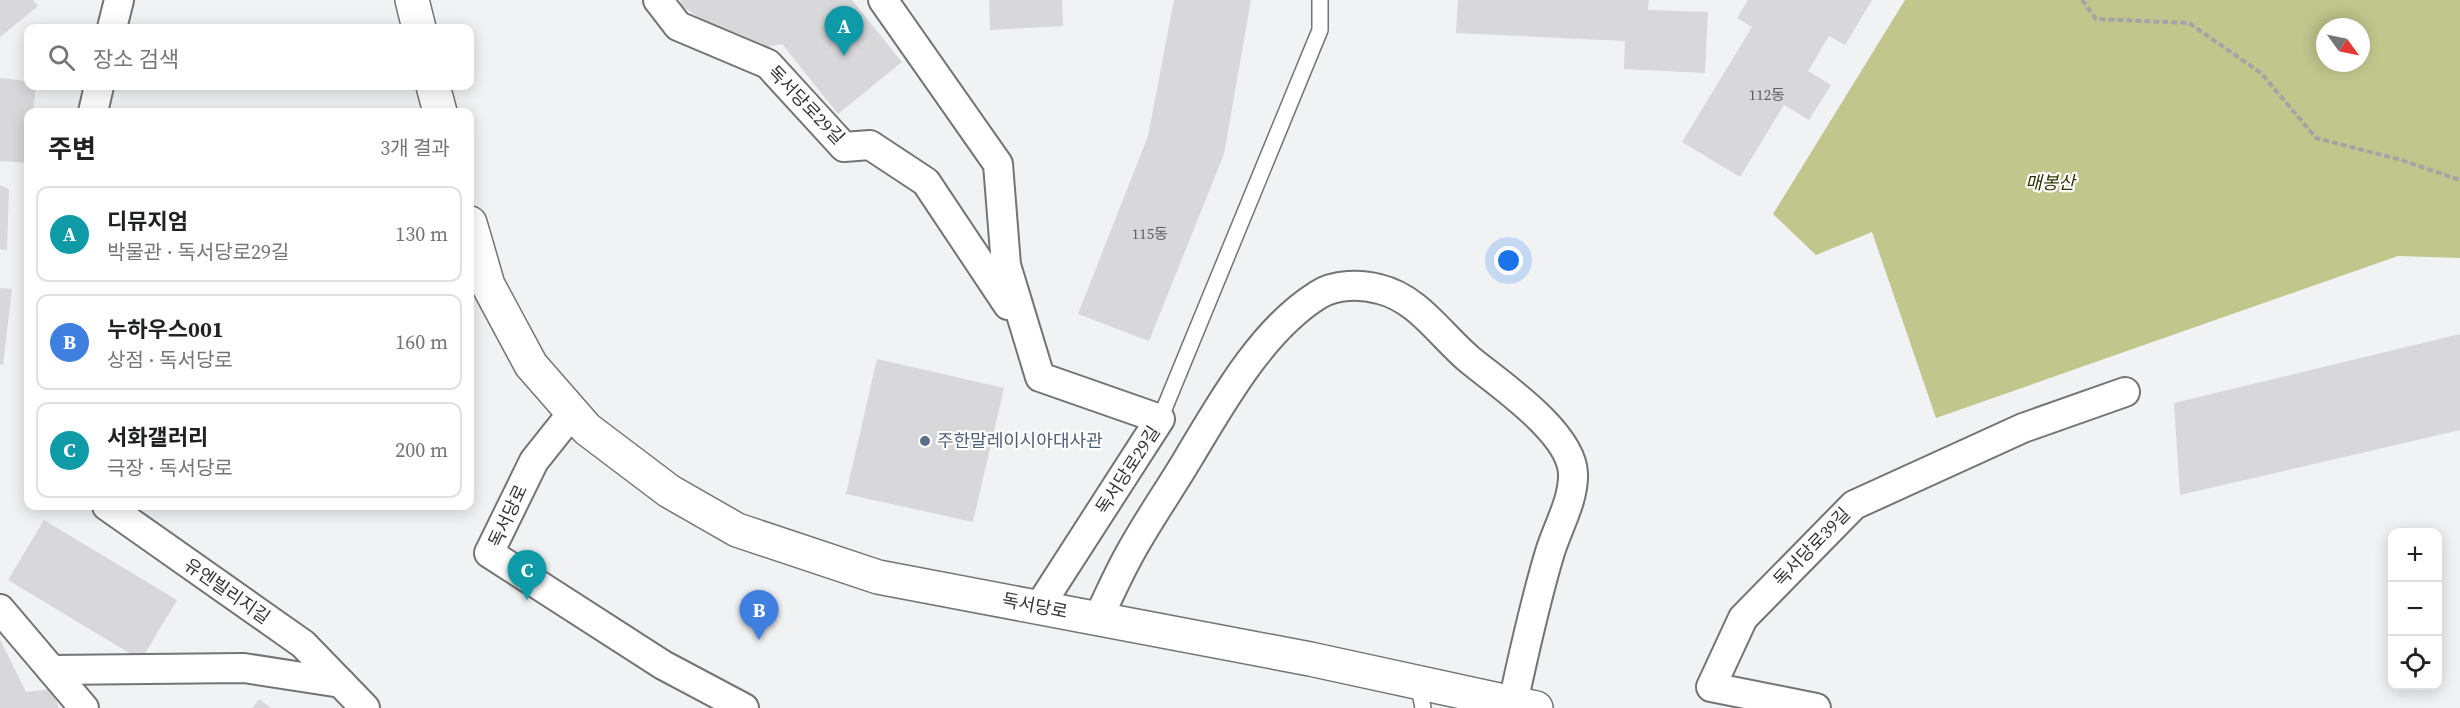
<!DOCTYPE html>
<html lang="ko">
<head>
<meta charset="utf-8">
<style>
  body { margin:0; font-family:"Source Serif 4","Noto Sans KR",serif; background:#f6f6f6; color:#202124 }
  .controls { position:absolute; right:18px; bottom:18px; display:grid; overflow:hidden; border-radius:12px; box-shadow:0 3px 15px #0003 }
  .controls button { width:54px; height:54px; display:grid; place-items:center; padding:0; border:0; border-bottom:2px solid #e0e0e0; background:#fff; color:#202124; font:30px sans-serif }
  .compass { position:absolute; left:2316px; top:18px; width:54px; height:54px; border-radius:50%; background:#fff; box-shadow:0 3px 15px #0003; rotate:123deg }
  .you { position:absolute; left:1509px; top:261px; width:21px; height:21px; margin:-15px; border:4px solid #fff; border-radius:50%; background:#1a73e8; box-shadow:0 0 0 9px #1a73e833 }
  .badge { display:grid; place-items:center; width:39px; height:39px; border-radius:50%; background:#0f766e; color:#fff; font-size:20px; font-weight:700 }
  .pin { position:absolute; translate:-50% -50px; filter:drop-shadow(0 2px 3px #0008) }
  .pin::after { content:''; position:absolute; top:32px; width:21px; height:18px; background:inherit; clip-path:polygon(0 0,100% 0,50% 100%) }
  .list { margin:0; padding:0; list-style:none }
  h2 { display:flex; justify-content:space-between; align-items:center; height:78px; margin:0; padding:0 24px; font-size:26px }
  h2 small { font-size:20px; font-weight:400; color:#757577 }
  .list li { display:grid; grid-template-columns:39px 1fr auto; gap:18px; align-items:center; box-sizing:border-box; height:96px; margin:0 12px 12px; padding:0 12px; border:2px solid #e0e0e0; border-radius:12px }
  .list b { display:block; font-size:22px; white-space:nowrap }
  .list p { margin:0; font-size:20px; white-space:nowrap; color:#757577 }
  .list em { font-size:20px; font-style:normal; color:#757577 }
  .icon { flex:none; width:33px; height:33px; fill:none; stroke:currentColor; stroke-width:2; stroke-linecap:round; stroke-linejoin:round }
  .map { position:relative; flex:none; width:2460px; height:708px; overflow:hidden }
  .search { position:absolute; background:#fff; box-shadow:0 3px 15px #0003; left:24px; top:24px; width:450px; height:66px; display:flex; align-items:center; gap:15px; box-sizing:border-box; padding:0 21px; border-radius:12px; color:#757577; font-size:22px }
  .panel { position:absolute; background:#fff; box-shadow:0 3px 15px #0003; left:24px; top:108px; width:450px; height:402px; border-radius:12px }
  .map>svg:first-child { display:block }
</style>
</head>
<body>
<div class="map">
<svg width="2460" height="708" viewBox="0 0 2460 708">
  <rect width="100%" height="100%" fill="#f1f2f4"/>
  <path fill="#c0c68c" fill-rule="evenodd" d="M1905,0H2460V258L2398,256L1936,418L1872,232L1816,255L1773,214ZM2325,27H2361V63H2325Z"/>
  <g fill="#d8d8db">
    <polygon points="0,0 33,0 38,6 0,37"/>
    <polygon points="680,0 852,0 902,62 838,114 782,44 746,51 682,6"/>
    <polygon points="989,0 1062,0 1063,26 990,30"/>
    <polygon points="1174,0 1251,0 1224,154 1149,341 1078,314 1148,136"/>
    <polygon points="1458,0 1649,0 1648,10 1708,12 1705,73 1624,69 1625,41 1456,33"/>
    <polygon points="1748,0 1872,0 1845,45 1829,36 1808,71 1831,85 1809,120 1784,105 1740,177 1682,142 1752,27 1737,18"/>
    <polygon points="0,78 28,81 28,86 36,86 33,112 28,112 28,163 0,161"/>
    <polygon points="0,185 9,189 7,250 0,249"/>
    <polygon points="0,288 12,289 3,365 0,364"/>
    <polygon points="2460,334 2460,430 2180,495 2174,403"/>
    <polygon points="877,359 1004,388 973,522 846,494"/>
    <polygon points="44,520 177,600 141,660 8,580"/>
    <polygon points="0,639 26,692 52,689 59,708 0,708"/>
    <polygon points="259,699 271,708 252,708"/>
  </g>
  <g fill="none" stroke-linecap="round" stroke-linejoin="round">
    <g stroke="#737476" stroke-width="18">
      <g id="service">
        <polyline points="1160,419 1320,30 1320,0"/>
        <polyline points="1418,682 1423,708"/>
      </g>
    </g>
    <g stroke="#737476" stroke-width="32">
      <g id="minor">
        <polyline points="658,0 678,26 768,64 844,147 870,145 926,182 1008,305"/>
        <polyline points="883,0 998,164 1006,265 1040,377 1160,419 1039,607"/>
        <polyline points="112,28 119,0"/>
        <polyline points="93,112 99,86"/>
        <polyline points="573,412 534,461 489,553 663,665 744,708"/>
        <polyline points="107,506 303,644 365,708"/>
        <polyline points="0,609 84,708"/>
        <path d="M1098,618C1108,598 1117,577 1128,557C1146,523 1169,491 1189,457C1222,402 1262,330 1318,295C1335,284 1361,284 1379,289C1418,298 1441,336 1470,360C1499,384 1571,432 1573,473C1574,500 1558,526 1550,552C1535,602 1524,652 1513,703"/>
        <polyline points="52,670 244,668 341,683"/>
        <polyline points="1816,708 1711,687 1743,618 1854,505 2023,428 2125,392"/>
      </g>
    </g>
    <g stroke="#737476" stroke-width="36">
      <g id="secondary">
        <polyline points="412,0 419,28"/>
        <polyline points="433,86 440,112"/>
        <polyline points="470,223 488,285 531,365 587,429 669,491 737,530 878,577 1310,659 1536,708"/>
      </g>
    </g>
    <polyline stroke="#a3a4a5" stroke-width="4" stroke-dasharray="6 3" stroke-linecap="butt" points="2082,0 2096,19 2189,23 2261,73 2316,138 2401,160 2460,180"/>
    <use href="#service" stroke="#fff" stroke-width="15"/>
    <use href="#minor" stroke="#fff" stroke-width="28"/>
    <use href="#secondary" stroke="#fff" stroke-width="33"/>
  </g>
  <circle fill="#5c6f8a" stroke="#fff" stroke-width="2" cx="925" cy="441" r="6"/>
  <g text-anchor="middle" stroke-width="4.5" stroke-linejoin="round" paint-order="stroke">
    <g font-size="15" fill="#5e5e5f">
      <text x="1767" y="100">112동</text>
      <text x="1150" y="239">115동</text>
    </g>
    <g font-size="18" fill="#353536" stroke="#fff">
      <text transform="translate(806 105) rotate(46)" y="6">독서당로29길</text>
      <text transform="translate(1128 470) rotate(-57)" y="6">독서당로29길</text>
      <text transform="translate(508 516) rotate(-65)" y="6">독서당로</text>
      <text transform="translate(1812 547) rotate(-46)" y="6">독서당로39길</text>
      <text transform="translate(227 591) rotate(35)" y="6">유엔빌리지길</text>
      <text transform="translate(1035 606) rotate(11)" y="6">독서당로</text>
    </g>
    <g font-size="18" font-style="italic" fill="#303305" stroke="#fff">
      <text x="2050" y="189">매봉산</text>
    </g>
    <g font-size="18" fill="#4e5e75" stroke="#fff" text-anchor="start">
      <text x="937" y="447">주한말레이시아대사관</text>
    </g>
  </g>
</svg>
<div class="controls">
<button>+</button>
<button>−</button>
<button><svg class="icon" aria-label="locate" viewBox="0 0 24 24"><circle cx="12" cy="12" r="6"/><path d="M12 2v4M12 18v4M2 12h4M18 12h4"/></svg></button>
</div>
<svg class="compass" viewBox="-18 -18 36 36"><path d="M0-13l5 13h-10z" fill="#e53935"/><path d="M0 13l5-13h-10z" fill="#757577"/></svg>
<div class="you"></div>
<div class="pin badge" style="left:844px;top:56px;background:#0f9aa8">A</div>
<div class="pin badge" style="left:759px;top:640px;background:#3f7fe0">B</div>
<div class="pin badge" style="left:527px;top:600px;background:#0f9aa8">C</div>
<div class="search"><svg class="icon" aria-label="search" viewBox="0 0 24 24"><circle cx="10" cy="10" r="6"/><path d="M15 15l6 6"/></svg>장소 검색</div>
<section class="panel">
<h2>주변<small>3개 결과</small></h2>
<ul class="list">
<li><span class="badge" style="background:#0f9aa8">A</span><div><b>디뮤지엄</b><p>박물관 · 독서당로29길</p></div><em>130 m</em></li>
<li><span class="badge" style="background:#3f7fe0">B</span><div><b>누하우스001</b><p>상점 · 독서당로</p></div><em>160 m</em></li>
<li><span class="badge" style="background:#0f9aa8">C</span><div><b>서화갤러리</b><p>극장 · 독서당로</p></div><em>200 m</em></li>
</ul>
</section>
</div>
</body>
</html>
